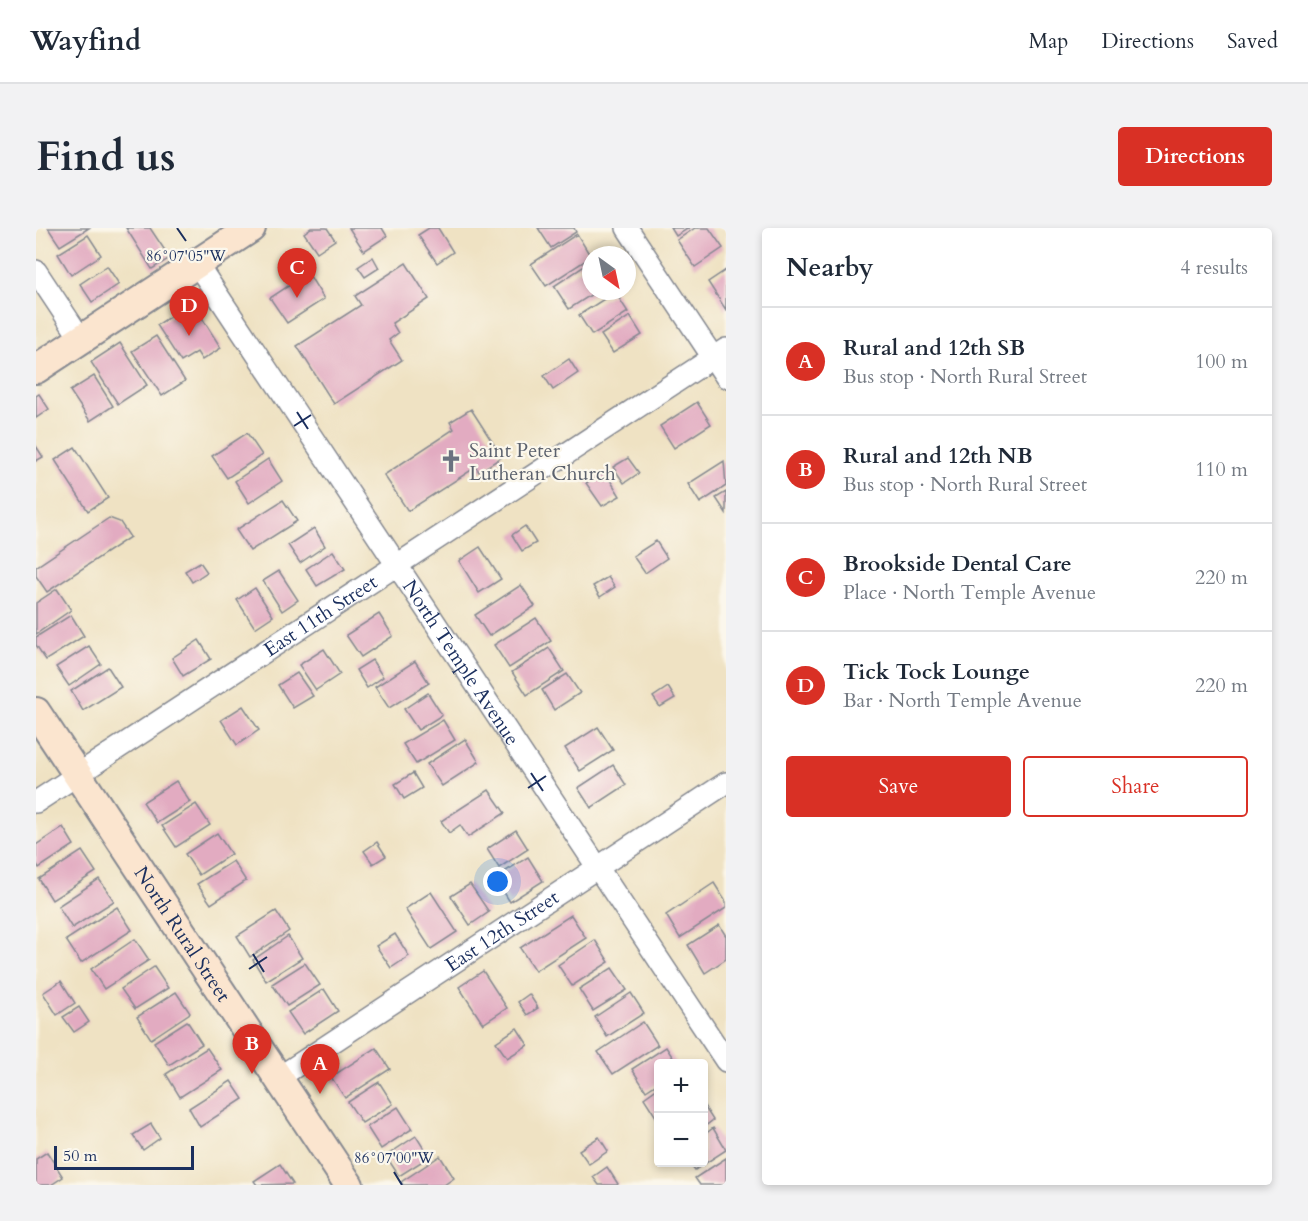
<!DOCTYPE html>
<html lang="en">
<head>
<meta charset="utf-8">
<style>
  body { margin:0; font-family:Cardo,serif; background:#f2f2f3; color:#1f2937 }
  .controls { position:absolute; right:18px; bottom:18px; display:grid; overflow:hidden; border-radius:6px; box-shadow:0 3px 9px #0003 }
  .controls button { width:54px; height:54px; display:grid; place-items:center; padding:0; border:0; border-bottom:2px solid #e0e1e3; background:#fff; color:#1f2937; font:30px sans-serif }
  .compass { position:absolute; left:546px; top:18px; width:54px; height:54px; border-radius:50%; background:#fff; box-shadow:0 3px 9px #0003; rotate:147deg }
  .scale { position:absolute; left:18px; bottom:15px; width:140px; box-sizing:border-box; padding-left:6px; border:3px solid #1b2f5e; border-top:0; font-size:16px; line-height:21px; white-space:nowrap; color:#1b2f5e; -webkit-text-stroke:4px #fbf7ec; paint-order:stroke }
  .you { position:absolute; left:462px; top:654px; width:21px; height:21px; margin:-15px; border:4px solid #fff; border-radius:50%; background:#1a73e8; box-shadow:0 0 0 9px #1a73e833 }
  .badge { display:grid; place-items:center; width:39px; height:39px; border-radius:50%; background:#d93025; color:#fff; font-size:20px; font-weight:700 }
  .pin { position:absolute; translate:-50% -50px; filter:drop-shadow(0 2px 3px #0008) }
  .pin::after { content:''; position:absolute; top:32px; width:21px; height:18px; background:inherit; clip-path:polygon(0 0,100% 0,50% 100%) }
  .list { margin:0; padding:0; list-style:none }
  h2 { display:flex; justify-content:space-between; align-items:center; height:78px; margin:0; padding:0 24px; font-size:26px }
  h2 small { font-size:20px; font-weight:400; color:#747a83 }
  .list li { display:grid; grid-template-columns:39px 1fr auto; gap:18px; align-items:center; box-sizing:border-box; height:108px; padding:0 24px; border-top:2px solid #e0e1e3 }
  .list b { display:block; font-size:22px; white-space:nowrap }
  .list p { margin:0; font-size:20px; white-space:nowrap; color:#747a83 }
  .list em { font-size:20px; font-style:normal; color:#747a83 }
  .actions { display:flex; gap:12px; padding:18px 24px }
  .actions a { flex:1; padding:14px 0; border:2px solid #d93025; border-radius:6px; text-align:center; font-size:21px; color:#d93025 }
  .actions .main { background:#d93025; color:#fff }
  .map { position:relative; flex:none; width:690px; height:957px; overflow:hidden; border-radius:6px }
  header { display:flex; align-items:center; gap:36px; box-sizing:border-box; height:84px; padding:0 30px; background:#fff; border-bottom:2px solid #e0e1e3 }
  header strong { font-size:28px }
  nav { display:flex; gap:33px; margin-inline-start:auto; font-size:21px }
  .intro { display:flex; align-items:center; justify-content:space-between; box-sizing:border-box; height:144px; padding:0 36px }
  h1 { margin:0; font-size:42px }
  .button { padding:15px 27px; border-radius:6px; background:#d93025; color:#fff; font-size:21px; font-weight:700 }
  main { display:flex; gap:36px; padding:0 36px }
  aside { flex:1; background:#fff; border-radius:6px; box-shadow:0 3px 9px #0003 }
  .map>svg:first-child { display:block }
</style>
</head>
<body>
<header>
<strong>Wayfind</strong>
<nav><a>Map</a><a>Directions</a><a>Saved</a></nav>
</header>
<div class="intro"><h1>Find us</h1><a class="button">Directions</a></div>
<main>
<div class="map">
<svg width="690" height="957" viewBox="0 0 690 957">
  <rect width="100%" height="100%" fill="#fbf7ec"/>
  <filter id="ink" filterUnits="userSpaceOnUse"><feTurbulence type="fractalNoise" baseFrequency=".0167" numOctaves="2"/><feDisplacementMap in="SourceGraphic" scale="12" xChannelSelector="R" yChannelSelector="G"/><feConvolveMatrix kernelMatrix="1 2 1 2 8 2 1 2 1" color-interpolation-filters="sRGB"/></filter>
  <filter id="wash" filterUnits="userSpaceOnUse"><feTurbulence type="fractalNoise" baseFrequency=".008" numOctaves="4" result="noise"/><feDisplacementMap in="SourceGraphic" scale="24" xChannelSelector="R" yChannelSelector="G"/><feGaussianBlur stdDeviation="1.35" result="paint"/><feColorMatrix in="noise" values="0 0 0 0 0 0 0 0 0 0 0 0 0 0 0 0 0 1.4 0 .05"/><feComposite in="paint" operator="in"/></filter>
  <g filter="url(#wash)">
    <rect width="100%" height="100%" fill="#efe2c3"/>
    <g id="blocks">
      <g fill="#e2abc1">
        <polygon points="12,0 53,0 24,18"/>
        <polygon points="90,0 114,0 134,30 116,41"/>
        <polygon points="275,0 291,0 299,12 281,24 268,5"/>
        <polygon points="313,0 346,0 351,8 328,23"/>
        <polygon points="393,0 402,0 417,24 401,35 382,7"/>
        <polygon points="502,0 538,0 540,4 515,20"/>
        <polygon points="635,0 653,0 640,8"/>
        <polygon points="659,0 673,0 687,20 659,39 641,12"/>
        <polygon points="541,6 555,29 510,58 495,36"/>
        <polygon points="52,7 65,27 35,47 22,26"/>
        <polygon points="337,29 343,40 329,49 322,39"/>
        <polygon points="370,35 393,71 356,95 362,105 353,112 366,132 298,176 261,118 325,77 319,68"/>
        <polygon points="553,35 555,63 561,63 533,81 518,58"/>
        <polygon points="71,38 83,56 56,74 44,56"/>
        <polygon points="690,42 690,82 672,54"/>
        <polygon points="272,45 288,71 251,95 234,70"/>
        <polygon points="579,64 592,84 556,107 543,87"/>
        <polygon points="156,74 185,120 166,132 161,124 145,134 121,97"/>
        <polygon points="594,88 606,107 577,125 565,107"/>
        <polygon points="120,108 149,153 126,168 96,123"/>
        <polygon points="84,115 111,157 82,176 55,134"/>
        <polygon points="533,131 542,145 517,162 508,148"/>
        <polygon points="58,148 77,178 54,193 34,163"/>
        <polygon points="3,166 13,181 0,190 0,168"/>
        <polygon points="661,174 675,196 638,220 624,198"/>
        <polygon points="435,181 466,229 443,244 440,239 372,283 348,247 418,201 414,194"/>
        <polygon points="211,205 226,227 191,250 176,228"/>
        <polygon points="0,218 7,229 0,233"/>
        <polygon points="39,219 72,270 52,283 19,232"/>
        <polygon points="592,230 603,245 588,255 577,239"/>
        <polygon points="232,231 246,253 213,275 199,253"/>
        <polygon points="688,233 690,258 664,275 652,256"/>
        <polygon points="569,244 584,268 566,278 550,255"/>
        <polygon points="690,264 690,285 680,270"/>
        <polygon points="247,272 261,293 214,323 200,302"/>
        <polygon points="73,290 84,294 94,309 11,364 0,348 0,339"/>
        <polygon points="489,298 500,315 486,323 476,307"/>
        <polygon points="278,300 289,318 264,335 252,317"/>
        <polygon points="620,313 631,330 609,345 597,328"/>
        <polygon points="444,319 465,351 443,365 423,333"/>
        <polygon points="297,323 309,341 281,358 270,341"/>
        <polygon points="164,334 171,344 156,354 149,343"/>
        <polygon points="243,343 262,372 246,383 227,353"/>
        <polygon points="572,349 579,359 564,369 557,358"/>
        <polygon points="485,357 499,378 453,408 439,387"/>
        <polygon points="219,360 237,388 219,400 201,372"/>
        <polygon points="21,361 35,382 0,406 0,375"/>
        <polygon points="343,386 357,408 325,429 310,407"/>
        <polygon points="35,387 48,408 10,432 0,417 0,409"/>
        <polygon points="500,390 515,413 473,440 458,417"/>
        <polygon points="163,412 175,431 147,448 136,430"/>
        <polygon points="53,418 65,436 33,458 20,439"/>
        <polygon points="513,420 528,443 491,467 476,444"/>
        <polygon points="288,421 304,446 280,462 263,437"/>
        <polygon points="336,432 347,449 331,460 320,442"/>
        <polygon points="379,433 393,455 353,480 339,459"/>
        <polygon points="72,439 85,459 47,483 35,463"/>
        <polygon points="261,445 277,468 257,480 242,457"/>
        <polygon points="531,446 544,465 518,482 506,462"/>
        <polygon points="632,459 639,470 624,479 617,469"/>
        <polygon points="392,465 406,487 382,502 368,481"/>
        <polygon points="207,478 223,502 201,517 185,492"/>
        <polygon points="407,492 419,512 380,536 367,516"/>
        <polygon points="562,499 577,522 544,543 529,520"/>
        <polygon points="429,511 443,534 406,558 391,536"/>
        <polygon points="577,537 590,557 555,580 542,560"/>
        <polygon points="377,545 386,560 368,571 359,556"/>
        <polygon points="140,553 154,574 121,595 107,574"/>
        <polygon points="453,562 469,585 432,609 424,597 413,605 405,593"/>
        <polygon points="160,576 174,597 140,619 126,598"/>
        <polygon points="27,599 38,617 3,640 0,635 0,617"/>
        <polygon points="480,602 492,621 463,640 451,621"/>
        <polygon points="181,605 195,626 163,647 149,626"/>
        <polygon points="341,614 350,628 337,636 328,623"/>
        <polygon points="46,623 60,644 16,672 3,651"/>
        <polygon points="492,629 507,653 474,674 459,650"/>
        <polygon points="197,633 210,653 175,676 161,656"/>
        <polygon points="63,651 78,673 36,700 22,678"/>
        <polygon points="678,655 690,674 690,680 644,710 630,687"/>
        <polygon points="434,656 453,684 434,697 415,668"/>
        <polygon points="395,664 421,704 395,721 369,681"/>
        <polygon points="81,679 96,702 45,735 30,712"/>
        <polygon points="240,683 253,703 214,729 201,708"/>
        <polygon points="535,687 550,710 499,743 484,720"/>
        <polygon points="683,697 690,708 690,731 669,745 652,717"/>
        <polygon points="359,706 373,728 355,740 340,718"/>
        <polygon points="252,708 266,730 230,753 217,732"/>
        <polygon points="99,711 113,732 68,761 55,741"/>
        <polygon points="559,712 573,734 536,758 522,737"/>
        <polygon points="269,735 284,757 251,778 236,756"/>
        <polygon points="118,739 132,760 99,781 85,761"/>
        <polygon points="576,740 591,762 557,783 543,761"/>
        <polygon points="447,743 471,780 447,796 423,759"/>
        <polygon points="25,753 39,775 21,787 7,765"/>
        <polygon points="288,761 302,783 267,806 252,784"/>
        <polygon points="140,764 154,785 115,811 101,789"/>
        <polygon points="595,765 608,785 571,809 559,789"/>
        <polygon points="493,766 502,780 491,787 482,774"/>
        <polygon points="43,779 53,794 38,804 27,789"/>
        <polygon points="151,793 166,816 133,837 118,814"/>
        <polygon points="607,794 622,817 577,846 562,824"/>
        <polygon points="481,800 492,817 471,830 460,814"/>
        <polygon points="630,819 641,836 622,836 622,855 610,863 596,841"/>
        <polygon points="171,820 186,842 144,869 130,846"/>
        <polygon points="340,820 354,841 309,870 295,849"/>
        <polygon points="195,853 207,871 164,899 153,880"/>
        <polygon points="343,854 357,876 326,895 312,874"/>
        <polygon points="622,860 622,892 608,870"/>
        <polygon points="668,878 677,892 668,899"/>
        <polygon points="362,879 376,901 345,921 331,899"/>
        <polygon points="115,896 124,910 107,922 97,907"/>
        <polygon points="677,900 690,922 659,942 653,934 668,934 668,907"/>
        <polygon points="380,908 393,929 363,948 350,928"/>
        <polygon points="563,909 572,923 553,936 543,922"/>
        <polygon points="11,924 27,949 15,957 0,957 0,931"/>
        <polygon points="404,928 418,950 408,957 367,957 365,954"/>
        <polygon points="690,930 690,957 664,957 659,950"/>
        <polygon points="244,936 257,956 221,957 218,953"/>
        <polygon points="571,939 582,956 581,957 563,957 557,949"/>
      </g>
    </g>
  </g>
  <g filter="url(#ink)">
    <use href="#blocks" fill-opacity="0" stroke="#858890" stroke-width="1.5"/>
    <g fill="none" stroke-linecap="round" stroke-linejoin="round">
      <g stroke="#858890" stroke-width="24">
        <g id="minor">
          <polyline points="591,0 690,149"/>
          <path id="s1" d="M161,36L690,833"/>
          <polyline points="0,43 45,111"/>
          <path id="s2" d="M0,574L690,121"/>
          <path id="s3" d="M242,850L690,555"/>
        </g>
      </g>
      <g stroke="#858890" stroke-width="32">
        <g id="secondary">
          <polyline points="0,141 215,0"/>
          <path id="s4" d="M0,484L313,957"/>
        </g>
      </g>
      <use href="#minor" stroke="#fff" stroke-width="21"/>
      <use href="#secondary" stroke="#fbe5cf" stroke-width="28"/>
    </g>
  </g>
  <path fill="none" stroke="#1b2f5e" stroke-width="2" d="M141,0L150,13M261,184L272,201M258,198L275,187M495,545L507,563M492,560L510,548M217,726L228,744M213,741L231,729M358,944L366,957"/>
  <defs>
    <g id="church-bare" transform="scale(1.8)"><path d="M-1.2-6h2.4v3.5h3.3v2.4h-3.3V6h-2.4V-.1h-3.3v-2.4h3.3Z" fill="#6b7280" stroke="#fbf7ec" stroke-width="2.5" paint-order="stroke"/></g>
  </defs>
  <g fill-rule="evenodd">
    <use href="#church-bare" x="415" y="233"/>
  </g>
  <g text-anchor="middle" stroke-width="4.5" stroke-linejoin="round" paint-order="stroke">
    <g font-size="20" fill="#5b616d" stroke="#fbf7ec" text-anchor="start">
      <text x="433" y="229">Saint Peter<tspan x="433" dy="23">Lutheran Church</tspan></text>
    </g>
    <g font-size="20" fill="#1b2f5e" stroke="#fbf7ec">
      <text dy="7" stroke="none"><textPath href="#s2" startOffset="340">East 11th Street</textPath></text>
      <text dy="7" stroke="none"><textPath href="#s1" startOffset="478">North Temple Avenue</textPath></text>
      <text dy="7" stroke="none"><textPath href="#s3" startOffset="268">East 12th Street</textPath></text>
      <text dy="7" stroke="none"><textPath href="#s4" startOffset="266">North Rural Street</textPath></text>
    </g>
  </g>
  <g font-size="15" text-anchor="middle" fill="#1b2f5e" stroke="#fbf7ec" stroke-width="4.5" stroke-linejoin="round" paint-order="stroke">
    <text x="150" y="33">86°07'05"W</text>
    <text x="358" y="935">86°07'00"W</text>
  </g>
</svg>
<div class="controls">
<button>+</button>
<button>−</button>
</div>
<svg class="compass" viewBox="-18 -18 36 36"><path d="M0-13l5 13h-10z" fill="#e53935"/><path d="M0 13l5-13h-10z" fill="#747a83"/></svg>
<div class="scale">50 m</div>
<div class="you"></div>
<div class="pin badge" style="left:284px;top:866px">A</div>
<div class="pin badge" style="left:216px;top:846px">B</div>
<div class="pin badge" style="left:261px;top:70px">C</div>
<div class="pin badge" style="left:153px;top:108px">D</div>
</div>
<aside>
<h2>Nearby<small>4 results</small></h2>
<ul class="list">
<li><span class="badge">A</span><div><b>Rural and 12th SB</b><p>Bus stop · North Rural Street</p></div><em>100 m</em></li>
<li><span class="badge">B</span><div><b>Rural and 12th NB</b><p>Bus stop · North Rural Street</p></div><em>110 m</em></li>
<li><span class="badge">C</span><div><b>Brookside Dental Care</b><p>Place · North Temple Avenue</p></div><em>220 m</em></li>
<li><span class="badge">D</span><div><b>Tick Tock Lounge</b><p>Bar · North Temple Avenue</p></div><em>220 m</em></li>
</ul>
<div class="actions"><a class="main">Save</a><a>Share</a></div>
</aside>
</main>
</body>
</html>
